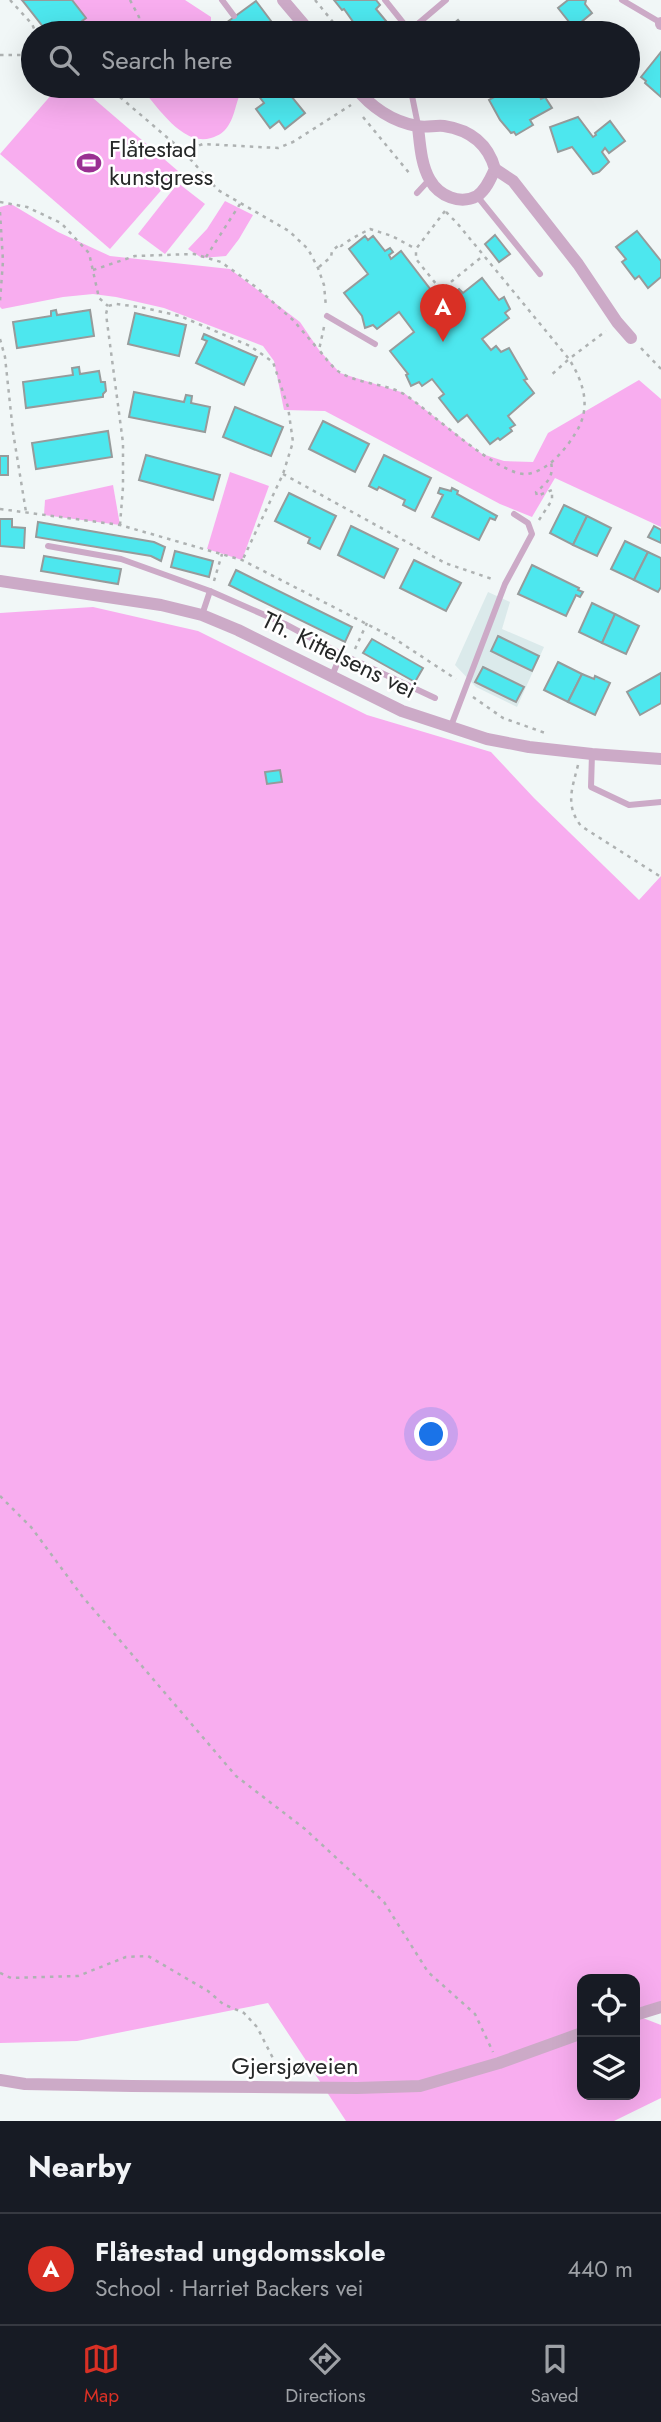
<!DOCTYPE html>
<html lang="en">
<head>
<meta charset="utf-8">
<style>
  body { margin:0; font-family:Jost,sans-serif; background:#242831; color:#f1f3f6 }
  .controls { position:absolute; right:21px; bottom:21px; display:grid; overflow:hidden; border-radius:14px; box-shadow:0 7px 28px #0002 }
  .controls button { width:63px; height:63px; display:grid; place-items:center; padding:0; border:0; border-bottom:2px solid #363941; background:#171b24; color:#f1f3f6; font:35px sans-serif }
  .you { position:absolute; left:432px; top:1435px; width:24px; height:24px; margin:-18px; border:5px solid #fff; border-radius:50%; background:#1a73e8; box-shadow:0 0 0 10px #1a73e833 }
  .badge { display:grid; place-items:center; width:46px; height:46px; border-radius:50%; background:#d93025; color:#fff; font-size:23px; font-weight:700 }
  .pin { position:absolute; translate:-50% -58px; filter:drop-shadow(0 2px 4px #0008) }
  .pin::after { content:''; position:absolute; top:37px; width:24px; height:21px; background:inherit; clip-path:polygon(0 0,100% 0,50% 100%) }
  .list { margin:0; padding:0; list-style:none }
  h2 { display:flex; justify-content:space-between; align-items:center; height:91px; margin:0; padding:0 28px; font-size:30px }
  h2 small { font-size:23px; font-weight:400; color:#9ea1a6 }
  .list li { display:grid; grid-template-columns:46px 1fr auto; gap:21px; align-items:center; box-sizing:border-box; height:112px; padding:0 28px; border-top:2px solid #363941 }
  .list b { display:block; font-size:26px; white-space:nowrap }
  .list p { margin:0; font-size:23px; white-space:nowrap; color:#9ea1a6 }
  .list em { font-size:23px; font-style:normal; color:#9ea1a6 }
  .icon { flex:none; width:38px; height:38px; fill:none; stroke:currentColor; stroke-width:2; stroke-linecap:round; stroke-linejoin:round }
  .map { position:relative; flex:none; width:661px; height:2121px; overflow:hidden }
  .search { position:absolute; background:#171b24; box-shadow:0 7px 28px #0002; left:21px; right:21px; top:21px; height:77px; display:flex; align-items:center; gap:18px; box-sizing:border-box; padding:0 24px; border-radius:38px; color:#9ea1a6; font-size:26px }
  .sheet { height:203px; background:#171b24 }
  nav { display:flex; justify-content:space-around; align-items:center; box-sizing:border-box; height:98px; border-top:2px solid #363941; background:#171b24; font-size:19px; color:#9ea1a6 }
  nav a { display:grid; justify-items:center; gap:4px }
  nav .on { color:#d93025 }
  .map>svg:first-child { display:block }
</style>
</head>
<body>
<div class="map">
<svg width="661" height="2121" viewBox="0 0 661 2121">
  <rect width="100%" height="100%" fill="#f1f7f7"/>
  <polygon fill="#dbeaeb" points="488,592 510,602 502,629 544,647 517,707 476,687 455,665"/>
  <g fill="#f8adef">
    <path d="M20,0H185L211,17V33H82C63,19 38,15 20,0Z"/>
    <polygon points="59,86 79,86 178,171 110,249 0,154"/>
    <path d="M139,86H246C235,97 237,113 228,126C223,133 220,135 211,138C182,147 157,105 139,86Z"/>
    <polygon points="178,183 205,204 165,254 138,234"/>
    <polygon points="225,201 253,215 239,239 226,256 202,258 188,249 207,229"/>
    <polygon points="11,204 58,232 110,256 230,269 300,322 319,350 340,373 404,393 482,454 504,461 533,462 548,433 639,380 661,399 661,527 555,478 532,517 500,504 325,411 284,410 274,361 263,346 164,308 116,297 93,294 63,297 2,309 0,307 0,207"/>
    <polygon points="230,472 269,486 242,560 207,549"/>
    <polygon points="113,485 120,525 44,515 45,500"/>
    <polygon points="93,607 198,631 367,715 491,752 534,798 639,900 661,876 661,2004 635,2008 635,1979 582,1979 582,2095 635,2095 635,2015 661,2025 661,2098 614,2121 346,2121 268,2003 77,2041 0,2043 0,613"/>
  </g>
  <g fill="#4de7ee" stroke="#969b9b" stroke-width="2">
    <polygon points="22,0 72,0 86,18 66,33 48,33"/>
    <polygon points="334,0 376,0 380,5 376,9 396,33 361,33 344,9 342,10"/>
    <polygon points="568,0 586,0 585,4 592,13 574,28 558,8"/>
    <polygon points="256,1 280,33 224,33 219,28"/>
    <polygon points="458,20 469,33 437,33 444,27 446,30"/>
    <polygon points="661,52 661,97 645,83 646,81 641,77"/>
    <polygon points="251,86 283,86 305,113 285,129 279,121 270,128 256,109 264,103"/>
    <polygon points="514,86 535,86 541,99 545,97 552,108 530,120 533,125 516,135 514,132 511,133 500,120 489,100"/>
    <polygon points="578,117 593,137 596,135 595,133 610,121 625,141 609,153 605,148 602,152 609,162 599,172 593,174 572,147 558,152 550,127"/>
    <polygon points="637,231 661,261 661,277 648,288 639,276 635,279 622,262 626,259 616,247"/>
    <polygon points="495,235 510,254 499,262 485,244"/>
    <polygon points="365,236 368,240 373,236 385,251 390,248 393,252 389,255 391,259 401,251 441,303 459,289 463,293 482,278 499,300 504,297 510,309 505,313 509,318 482,339 491,350 496,346 501,352 509,348 527,379 524,380 534,393 508,416 515,425 510,428 512,431 500,440 498,438 490,444 467,415 458,422 439,398 444,394 432,379 422,386 419,382 411,386 406,375 408,374 390,351 414,332 399,312 377,329 373,325 365,328 362,316 344,293 368,274 349,249"/>
    <polygon points="56,310 57,315 90,310 94,336 17,348 13,322 51,316 51,311"/>
    <polygon points="135,313 186,325 179,356 128,344"/>
    <polygon points="204,334 257,357 244,385 196,363 207,341 202,339"/>
    <polygon points="79,367 80,374 99,371 101,382 105,382 106,391 103,394 103,397 26,408 23,382 73,375 72,368"/>
    <polygon points="134,392 184,402 186,395 192,396 191,403 210,407 205,432 129,417"/>
    <polygon points="235,407 283,427 271,456 223,437"/>
    <polygon points="323,421 369,444 355,472 309,449"/>
    <polygon points="108,431 112,457 36,469 32,443"/>
    <polygon points="146,455 220,475 213,500 139,480"/>
    <polygon points="384,455 431,478 415,511 403,505 405,500 379,487 377,490 369,486"/>
    <rect x="0" y="456" width="8" height="19"/>
    <polygon points="440,488 451,491 452,488 458,491 457,494 497,516 495,520 490,518 479,540 432,517 443,495 438,493"/>
    <polygon points="289,493 336,516 320,549 308,543 310,538 275,521"/>
    <polygon points="564,505 587,516 573,545 550,533"/>
    <polygon points="587,516 611,528 597,556 573,545"/>
    <polygon points="0,519 12,519 12,527 25,528 24,548 0,546"/>
    <polygon points="38,522 154,542 165,547 161,561 151,556 36,537"/>
    <polygon points="351,526 398,549 384,578 338,555"/>
    <polygon points="654,526 661,530 661,543 648,537"/>
    <polygon points="625,541 648,552 634,580 611,569"/>
    <polygon points="175,551 213,561 209,577 171,567"/>
    <polygon points="648,552 661,558 661,587 658,592 634,580"/>
    <polygon points="44,556 121,569 118,584 41,571"/>
    <polygon points="414,560 461,583 446,611 400,588"/>
    <polygon points="532,565 579,588 578,590 583,592 580,597 576,595 566,616 518,594"/>
    <polygon points="236,570 352,627 345,642 229,585"/>
    <polygon points="592,603 615,614 602,643 579,632"/>
    <polygon points="615,614 639,626 626,654 602,643"/>
    <polygon points="498,636 539,656 532,671 491,651"/>
    <polygon points="372,639 423,668 415,682 363,653"/>
    <polygon points="558,662 582,674 568,702 544,690"/>
    <polygon points="483,667 524,687 516,702 475,682"/>
    <polygon points="661,673 661,703 640,715 627,692"/>
    <polygon points="582,674 594,679 595,676 610,683 595,715 568,702"/>
    <polygon points="280,770 282,782 267,784 265,772"/>
  </g>
  <g fill="none" stroke-linecap="round" stroke-linejoin="round">
    <g stroke="#aeb2b2" stroke-width="2.5" stroke-dasharray="3.5 5" stroke-linecap="butt">
      <polyline points="10,0 32,24 36,33"/>
      <polyline points="130,0 139,17 140,33"/>
      <polyline points="315,0 342,33"/>
      <polyline points="326,33 336,25"/>
      <polyline points="0,55 33,55"/>
      <polyline points="107,86 183,151 218,190 289,231 308,249 318,268 324,285 326,307"/>
      <polyline points="115,93 120,86"/>
      <polyline points="363,117 410,174"/>
      <polyline points="183,151 203,144 278,148 293,142 351,105"/>
      <polyline points="0,202 27,207 61,223 89,253 99,298 108,306"/>
      <polyline points="445,211 416,249 416,259 441,290 484,255"/>
      <polyline points="0,212 3,261 0,301"/>
      <polyline points="446,212 457,223 569,359 606,331"/>
      <polyline points="206,257 240,204"/>
      <path d="M319,267L331,257L332,251L340,244L341,246C347,241 362,233 370,229L392,236L416,249"/>
      <polyline points="93,270 135,256 194,254 221,262 256,287 293,320 318,349"/>
      <path d="M324,327L319,350C325,357 333,369 341,373C361,385 388,383 407,396C431,412 500,477 527,474C548,471 565,450 575,434C592,408 584,383 569,359L549,377"/>
      <polyline points="0,339 5,357 13,432 26,512"/>
      <polyline points="641,348 661,369"/>
      <polyline points="283,474 445,563 495,580"/>
      <polyline points="0,509 120,525 242,560 392,637 456,679"/>
      <path d="M539,520L552,500V490L537,496L536,492C547,483 554,477 551,462"/>
      <polyline points="120,525 123,487 123,443 106,314 108,306 116,304 140,307 180,316 250,346 273,362 288,407 293,442 283,474 243,559"/>
      <polyline points="214,581 222,554"/>
      <polyline points="355,649 367,623"/>
      <polyline points="473,697 503,718 548,734"/>
      <path d="M578,765C572,789 565,805 581,826L661,877"/>
      <polyline points="0,1496 31,1527 82,1596 236,1776 305,1829 384,1902 428,1972 475,2014 493,2052"/>
      <polyline points="0,1973 11,1978 78,1976 126,1957 148,1956 208,1991 223,2004 244,2013 257,2027 280,2072"/>
    </g>
    <g stroke="#ccaac7" stroke-width="6">
      <polyline points="222,0 234,16"/>
      <polyline points="385,0 409,30"/>
      <polyline points="622,0 661,23"/>
      <polyline points="407,33 446,0"/>
      <polyline points="410,86 418,125"/>
      <polyline points="417,193 429,180"/>
      <polyline points="477,196 540,274"/>
      <polyline points="327,316 375,344"/>
      <polyline points="48,546 121,559 210,591 285,624 341,654 435,698"/>
      <polyline points="202,615 210,591"/>
      <polyline points="332,676 341,654"/>
      <polyline points="451,726 505,584 532,534 528,523 514,514"/>
      <polyline points="592,754 591,787 629,805 661,802"/>
    </g>
    <g stroke="#ccaac7" stroke-width="12">
      <polyline points="283,0 311,33"/>
      <polyline points="661,23 661,24"/>
      <path d="M354,86C370,106 390,121 417,126C426,128 435,125 444,126C470,130 488,144 495,169C491,178 486,190 477,196C460,205 439,196 430,180C421,165 420,144 418,127"/>
      <polyline points="495,169 513,181 578,264 617,322 631,338"/>
      <polyline points="0,581 161,605 202,615 238,630 402,711 487,739 529,747 592,754 661,759"/>
      <polyline points="635,2015 661,2007"/>
      <polyline points="0,2080 25,2084 132,2086 357,2088 420,2086 499,2063 582,2033"/>
    </g>
  </g>
  <defs>
    <g id="stadium-bare" transform="scale(1.89)"><path d="M0-5a6.5 5 0 1 0 0 10a6.5 5 0 1 0 0-10ZM-3.5-1.8h7v3.6h-7Z" fill="#9a3092" stroke="#fff" stroke-width="2.5" paint-order="stroke"/></g>
  </defs>
  <g fill-rule="evenodd">
    <use href="#stadium-bare" x="89" y="163"/>
  </g>
  <g text-anchor="middle" stroke-width="5" stroke-linejoin="round" paint-order="stroke">
    <g font-size="24" fill="#262828" stroke="#fff" text-anchor="start">
      <text x="109" y="157">Flåtestad<tspan x="109" dy="28">kunstgress</tspan></text>
    </g>
    <g font-size="24" fill="#262828" stroke="#fff">
      <text transform="translate(339 655) rotate(26)" y="8">Th. Kittelsens vei</text>
      <text x="295" y="2074">Gjersjøveien</text>
    </g>
  </g>
</svg>
<div class="controls">
<button><svg class="icon" aria-label="locate" viewBox="0 0 24 24"><circle cx="12" cy="12" r="6"/><path d="M12 2v4M12 18v4M2 12h4M18 12h4"/></svg></button>
<button><svg class="icon" aria-label="layers" viewBox="0 0 24 24"><path d="M12 4l9 5-9 5-9-5zM3 14l9 5 9-5"/></svg></button>
</div>
<div class="you"></div>
<div class="pin badge" style="left:443px;top:342px">A</div>
<div class="search"><svg class="icon" aria-label="search" viewBox="0 0 24 24"><circle cx="10" cy="10" r="6"/><path d="M15 15l6 6"/></svg>Search here</div>
</div>
<section class="sheet">
<h2>Nearby<small></small></h2>
<ul class="list">
<li><span class="badge">A</span><div><b>Flåtestad ungdomsskole</b><p>School · Harriet Backers vei</p></div><em>440 m</em></li>
</ul>
</section>
<nav>
<a class="on"><svg class="icon" aria-label="map" viewBox="0 0 24 24"><path d="M3 6l6-2 6 2 6-2v14l-6 2-6-2-6 2zM9 4v14M15 6v14"/></svg>Map</a>
<a><svg class="icon" aria-label="directions" viewBox="0 0 24 24"><path d="M12 3l9 9-9 9-9-9zM9 14v-3h6M13 9l2 2-2 2"/></svg>Directions</a>
<a><svg class="icon" aria-label="saved" viewBox="0 0 24 24"><path d="M7 4h10v16l-5-4-5 4z"/></svg>Saved</a>
</nav>
</body>
</html>
